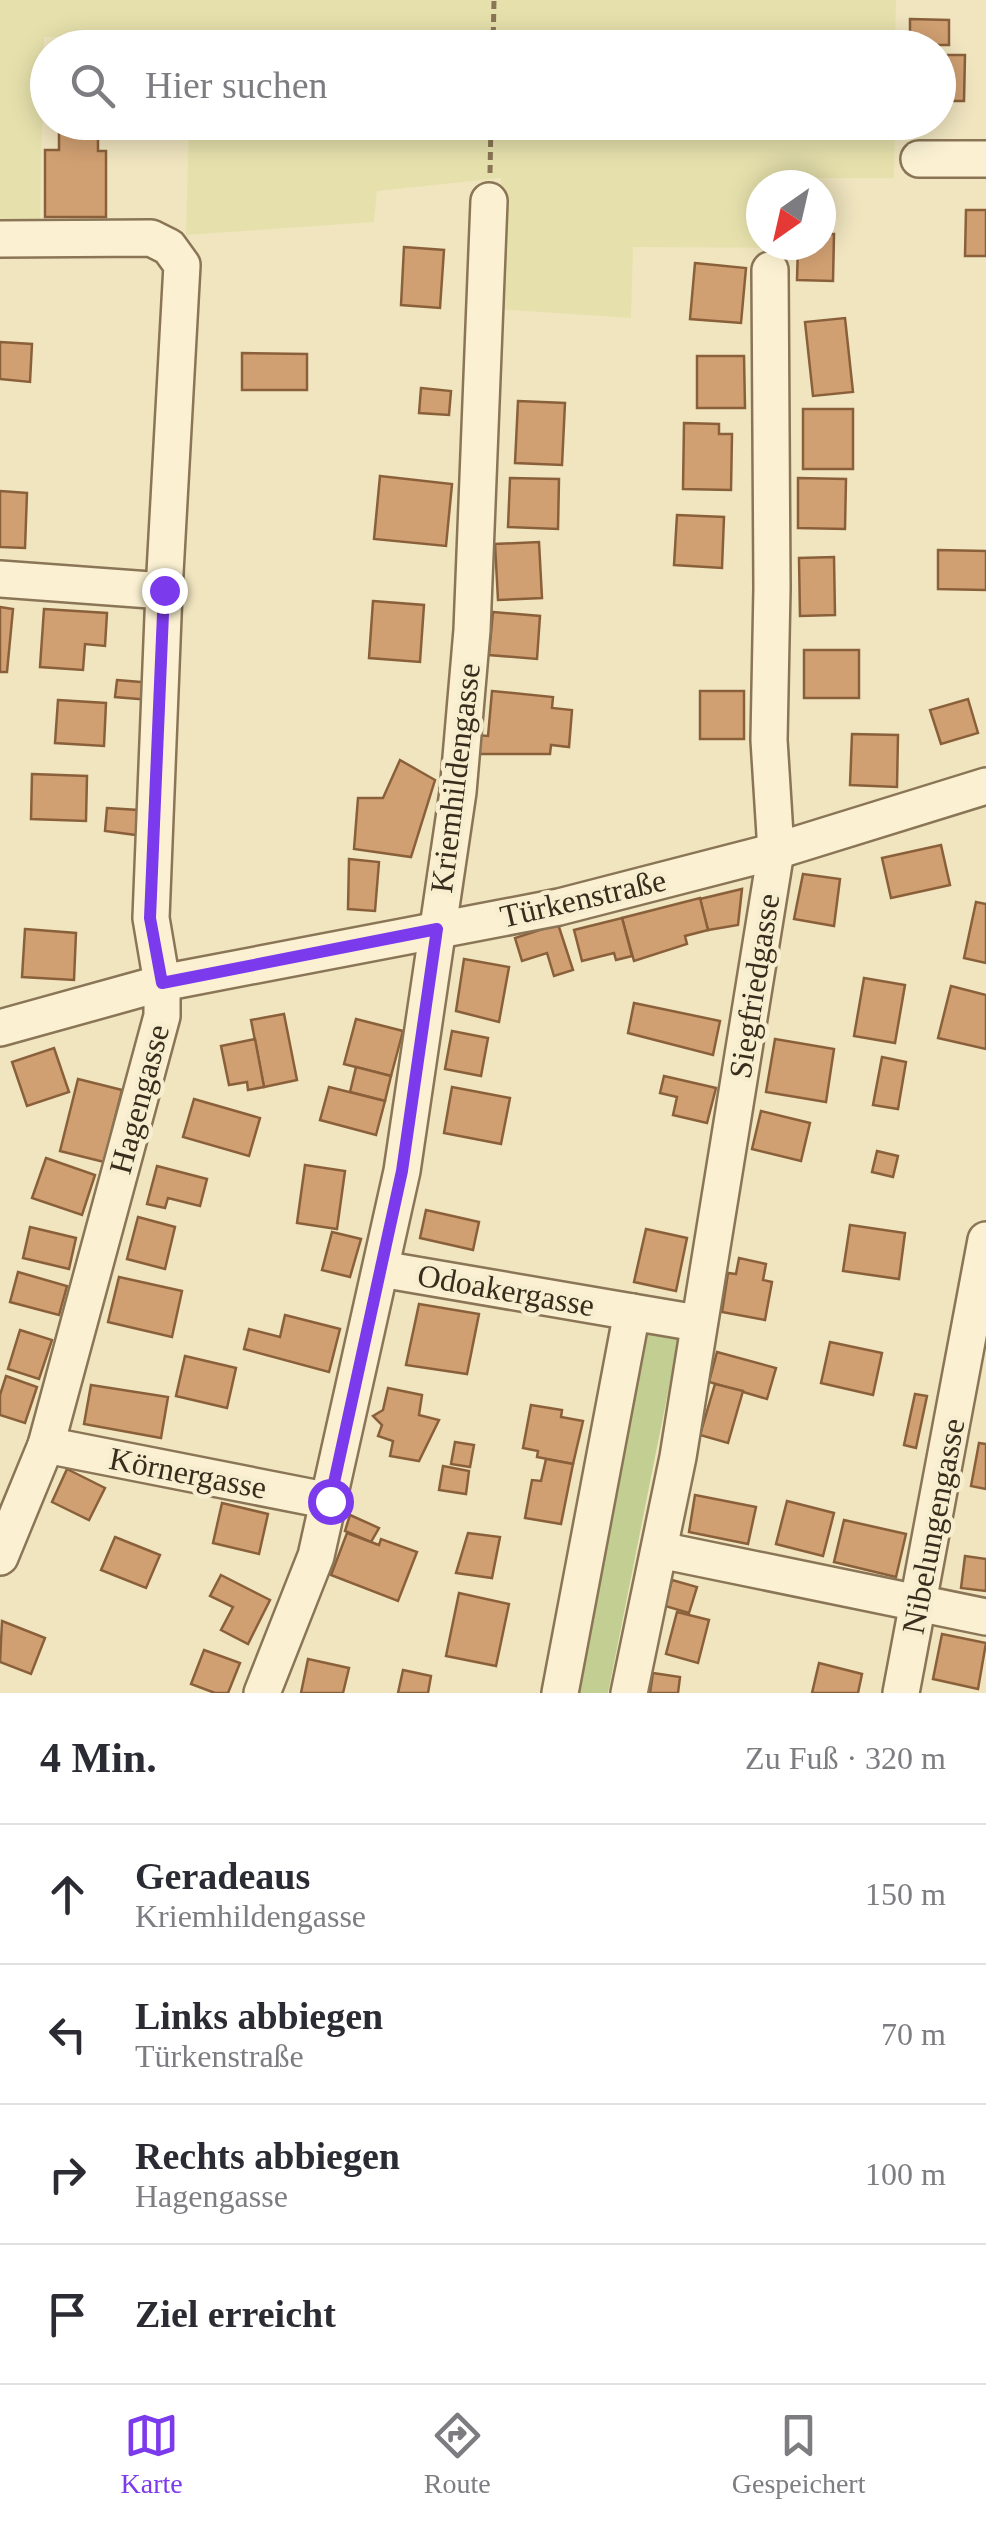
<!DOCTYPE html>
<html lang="de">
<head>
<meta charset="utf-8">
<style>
  body { margin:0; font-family:Georgia,serif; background:#f2f2f3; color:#2b2b33 }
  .compass { position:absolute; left:746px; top:170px; width:90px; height:90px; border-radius:50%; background:#fff; box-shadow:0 5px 25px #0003; rotate:214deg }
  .stop { position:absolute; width:30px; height:30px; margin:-22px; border:8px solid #7c3aed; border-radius:50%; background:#fff }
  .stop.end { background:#7c3aed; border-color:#fff; box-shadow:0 2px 10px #0008 }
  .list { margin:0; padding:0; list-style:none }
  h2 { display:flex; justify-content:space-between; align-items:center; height:130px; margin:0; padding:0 40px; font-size:42px }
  h2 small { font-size:32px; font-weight:400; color:#7c7c81 }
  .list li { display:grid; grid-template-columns:65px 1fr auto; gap:30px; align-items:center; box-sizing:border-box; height:140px; padding:0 40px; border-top:2px solid #e1e1e2 }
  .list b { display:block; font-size:38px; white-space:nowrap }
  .list p { margin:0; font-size:32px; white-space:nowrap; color:#7c7c81 }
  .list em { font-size:32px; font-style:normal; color:#7c7c81 }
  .icon { flex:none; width:55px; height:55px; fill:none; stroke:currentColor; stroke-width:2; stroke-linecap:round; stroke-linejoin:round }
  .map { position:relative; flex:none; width:986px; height:1693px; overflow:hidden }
  .search { position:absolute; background:#fff; box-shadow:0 5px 25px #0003; left:30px; right:30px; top:30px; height:110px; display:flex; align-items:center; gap:25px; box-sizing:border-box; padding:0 35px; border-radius:55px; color:#7c7c81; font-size:38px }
  .sheet { height:690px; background:#fff }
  nav { display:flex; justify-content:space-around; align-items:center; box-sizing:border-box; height:140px; border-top:2px solid #e1e1e2; background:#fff; font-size:28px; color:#7c7c81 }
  nav a { display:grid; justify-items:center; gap:5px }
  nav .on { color:#7c3aed }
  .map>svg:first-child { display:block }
</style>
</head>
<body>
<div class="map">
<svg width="986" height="1693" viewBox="0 0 986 1693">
  <rect width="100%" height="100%" fill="#f0e5bf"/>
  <g fill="#e6e1ac">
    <polygon points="0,0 896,0 895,47 190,48 190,33 44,37 40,221 0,220"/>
    <polygon points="189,123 895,123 894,178 785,178 784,185 761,185 761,245 784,245 784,248 633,247 631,318 497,309 501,178 377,191 374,222 186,235"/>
  </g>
  <polygon fill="#c3cf92" points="643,1320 681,1327 608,1693 568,1693"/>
  <g fill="#d1a072" stroke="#8a603b" stroke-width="2.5">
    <polygon points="910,19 949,20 949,45 910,45"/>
    <polygon points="938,55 965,55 964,101 938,101"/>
    <polygon points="59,122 98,122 98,151 106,151 106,217 45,217 45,150 59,150"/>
    <polygon points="966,210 986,210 986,256 965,256"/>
    <polygon points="821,234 834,234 833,281 797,280 798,245 821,245"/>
    <polygon points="404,247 444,250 440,308 401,305"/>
    <polygon points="695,263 746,268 741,323 690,319"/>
    <polygon points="845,318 853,392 813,396 805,322"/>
    <polygon points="0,342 32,344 30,382 0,379"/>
    <polygon points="242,353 307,354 307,390 242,390"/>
    <polygon points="697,356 744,356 745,408 697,408"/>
    <polygon points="421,388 451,391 449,415 419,413"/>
    <polygon points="518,401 565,403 562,465 515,463"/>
    <rect x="803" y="409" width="50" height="60"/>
    <polygon points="684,423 719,424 719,434 732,434 731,490 683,489"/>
    <polygon points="380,476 452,484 446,546 374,539"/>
    <polygon points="510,478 559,479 558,529 508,527"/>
    <polygon points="798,478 846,479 845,529 798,528"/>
    <polygon points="0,491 27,493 25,548 0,547"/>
    <polygon points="677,515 724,517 722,568 674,565"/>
    <polygon points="539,542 542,598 498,600 495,544"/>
    <polygon points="938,550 986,551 986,590 938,589"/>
    <polygon points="834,557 835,615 800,616 799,558"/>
    <polygon points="373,601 424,605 420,662 369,658"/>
    <polygon points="0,607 13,609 7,672 0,672"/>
    <polygon points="44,609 107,613 105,646 85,644 83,670 40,667"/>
    <polygon points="493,612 540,616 537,659 489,655"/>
    <rect x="804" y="650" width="55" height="48"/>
    <polygon points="117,680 152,683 150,700 115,697"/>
    <polygon points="492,691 553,697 552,708 572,710 569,747 551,745 550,754 474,754 476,735 488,736"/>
    <rect x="700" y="691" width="44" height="48"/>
    <polygon points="968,699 978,733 941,744 930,710"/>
    <polygon points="58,700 106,703 104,746 55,743"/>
    <polygon points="852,734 898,735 897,787 850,785"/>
    <polygon points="400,760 435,780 411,857 354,849 358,798 383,798"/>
    <polygon points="32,774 87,776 86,821 31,819"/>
    <polygon points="107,808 138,810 136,835 105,831"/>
    <polygon points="941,845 950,885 891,898 882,858"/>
    <polygon points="349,859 379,862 375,911 348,909"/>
    <polygon points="803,874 840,879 834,926 794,919"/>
    <polygon points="742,889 738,925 708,930 700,899"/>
    <polygon points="700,898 708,930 685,936 687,944 634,961 622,918"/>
    <polygon points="976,902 986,904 986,963 964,958"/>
    <polygon points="622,918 632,956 616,960 614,953 582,961 574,930"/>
    <polygon points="558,924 573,970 554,976 547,953 522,961 515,938"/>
    <polygon points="25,929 76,933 74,980 22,977"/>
    <polygon points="464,959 509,967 499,1022 456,1011"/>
    <polygon points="864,978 905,985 895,1043 854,1036"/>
    <polygon points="951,986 986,995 986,1049 938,1038"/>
    <polygon points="634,1003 720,1021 713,1055 628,1033"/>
    <polygon points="284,1014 297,1080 264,1087 251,1020"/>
    <polygon points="356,1019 403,1031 391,1076 344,1064"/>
    <polygon points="452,1031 488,1038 481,1076 445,1069"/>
    <polygon points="255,1039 264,1087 248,1090 247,1082 229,1085 221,1046"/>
    <polygon points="775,1039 834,1049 826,1102 766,1092"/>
    <polygon points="54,1048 69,1092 27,1106 12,1062"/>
    <polygon points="882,1057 906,1062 898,1109 873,1105"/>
    <polygon points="356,1067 391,1076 385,1101 350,1092"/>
    <polygon points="664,1076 716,1088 707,1123 673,1115 677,1097 660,1093"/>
    <polygon points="78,1079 122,1090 104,1162 60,1151"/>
    <polygon points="329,1087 385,1101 376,1135 320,1120"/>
    <polygon points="452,1087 510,1098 501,1144 444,1133"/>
    <polygon points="194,1099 260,1118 249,1156 183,1137"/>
    <polygon points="761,1111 810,1123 801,1161 752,1149"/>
    <polygon points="877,1151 898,1156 893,1177 872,1172"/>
    <polygon points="46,1158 95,1175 82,1215 32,1198"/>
    <polygon points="305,1165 345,1171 337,1229 297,1223"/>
    <polygon points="157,1166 207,1179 200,1206 168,1198 165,1208 147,1204"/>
    <polygon points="426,1210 479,1222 473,1250 420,1238"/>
    <polygon points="138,1217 175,1227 165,1269 127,1259"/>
    <polygon points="850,1225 905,1233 899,1279 843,1271"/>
    <polygon points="30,1227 76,1238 69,1269 23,1258"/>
    <polygon points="646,1229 687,1238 676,1291 634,1282"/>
    <polygon points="332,1232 361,1239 350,1277 322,1270"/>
    <polygon points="739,1258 766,1264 763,1280 772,1282 765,1320 722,1312 728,1273 736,1274"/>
    <polygon points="18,1272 67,1286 59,1315 10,1302"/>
    <polygon points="119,1277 182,1291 172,1337 108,1322"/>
    <polygon points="419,1304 479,1314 467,1374 406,1365"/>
    <polygon points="285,1315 340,1329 329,1372 244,1349 249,1329 280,1337"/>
    <polygon points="20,1330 52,1340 39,1379 8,1369"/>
    <polygon points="830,1342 882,1353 873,1395 821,1383"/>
    <polygon points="717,1352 776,1368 767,1399 709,1382"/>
    <polygon points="185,1356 236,1368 227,1408 176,1396"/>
    <polygon points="6,1376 37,1387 25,1423 0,1415 0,1395"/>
    <polygon points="715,1384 743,1391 728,1443 700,1435"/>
    <polygon points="91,1385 168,1397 161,1438 84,1424"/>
    <polygon points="388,1388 422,1395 419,1415 439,1420 419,1461 390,1456 393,1441 378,1436 382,1425 373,1416 383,1410"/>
    <polygon points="915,1394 927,1396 916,1448 904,1445"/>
    <polygon points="531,1405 562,1410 561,1417 583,1421 573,1464 537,1457 538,1451 523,1448"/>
    <polygon points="455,1442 474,1445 470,1467 451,1464"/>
    <polygon points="979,1443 986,1444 986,1489 971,1486"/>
    <polygon points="546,1459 573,1464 561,1524 525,1518 532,1480 541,1481"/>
    <polygon points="443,1466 469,1471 466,1494 439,1490"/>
    <polygon points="67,1469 105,1488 89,1520 52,1502"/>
    <polygon points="695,1495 756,1507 748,1544 689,1532"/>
    <polygon points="787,1501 834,1513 823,1556 776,1544"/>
    <polygon points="222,1503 268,1514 259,1554 213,1543"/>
    <polygon points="350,1515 379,1528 371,1542 345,1531"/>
    <polygon points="844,1520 906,1534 896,1577 834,1562"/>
    <polygon points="347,1533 379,1545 381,1539 417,1552 398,1601 331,1575"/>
    <polygon points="468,1533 500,1537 492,1578 456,1573"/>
    <polygon points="115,1537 160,1555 146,1588 101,1570"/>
    <polygon points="965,1556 986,1559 986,1591 961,1588"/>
    <polygon points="221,1575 270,1600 248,1644 221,1630 233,1607 210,1596"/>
    <polygon points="672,1580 697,1587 689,1613 665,1606"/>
    <polygon points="459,1593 509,1604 496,1666 446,1656"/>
    <polygon points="677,1612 709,1620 698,1663 666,1654"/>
    <polygon points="2,1621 45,1638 31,1674 0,1662"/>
    <polygon points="942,1634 986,1643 978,1689 933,1679"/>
    <polygon points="204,1650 240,1663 228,1693 215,1693 191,1684"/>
    <polygon points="308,1659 349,1668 343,1693 301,1693"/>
    <polygon points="819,1663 862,1674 858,1693 812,1693"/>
    <polygon points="403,1670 431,1676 428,1693 398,1693"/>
    <polygon points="653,1673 680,1677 678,1693 650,1693"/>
  </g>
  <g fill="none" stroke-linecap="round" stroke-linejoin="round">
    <g stroke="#8a7556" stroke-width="40">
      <g id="minor">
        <polyline points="919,159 986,159"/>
        <polyline points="0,239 151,238 169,247 182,265 164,591 151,918 162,983 162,1016 46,1445 0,1557"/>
        <polyline points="0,579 164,591"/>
        <polyline points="0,1028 162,983 559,907 776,851 986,786"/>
        <polyline points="381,1269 632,1312"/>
        <polyline points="46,1445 330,1501"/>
        <polyline points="660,1550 986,1617"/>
        <polyline points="262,1693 316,1556 402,1171 458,792 472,630 489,201"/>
        <polyline points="560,1693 632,1312 697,1323"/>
        <polyline points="629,1693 678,1457 776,851 769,740 772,588 770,270"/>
        <polyline points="901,1693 986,1240"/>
      </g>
    </g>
    <g stroke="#8a7556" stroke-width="5" stroke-dasharray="8 5" stroke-linecap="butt">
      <polyline points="493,48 494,0"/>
      <polyline points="490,173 491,122"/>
    </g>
    <use href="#minor" stroke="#fbf1d2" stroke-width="35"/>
  </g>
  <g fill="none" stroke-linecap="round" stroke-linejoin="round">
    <polyline stroke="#7c3aed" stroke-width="12" points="164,590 150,918 162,983 437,929 402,1171 330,1501"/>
  </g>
  <g text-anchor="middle" stroke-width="9" stroke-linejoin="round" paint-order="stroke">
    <g font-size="32" fill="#382c1c" stroke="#f7eecf">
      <text transform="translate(455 778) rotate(-83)" y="11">Kriemhildengasse</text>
      <text transform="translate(583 898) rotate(-13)" y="11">Türkenstraße</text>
      <text transform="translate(754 986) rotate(-81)" y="11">Siegfriedgasse</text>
      <text transform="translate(139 1099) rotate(-75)" y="11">Hagengasse</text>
      <text transform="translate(506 1290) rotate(10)" y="11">Odoakergasse</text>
      <text transform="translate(188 1473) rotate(11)" y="11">Körnergasse</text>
      <text transform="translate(933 1526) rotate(-79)" y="11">Nibelungengasse</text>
    </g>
  </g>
</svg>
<svg class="compass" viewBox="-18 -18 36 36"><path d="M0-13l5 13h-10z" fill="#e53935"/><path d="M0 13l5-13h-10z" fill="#7c7c81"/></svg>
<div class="stop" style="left:330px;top:1501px"></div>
<div class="stop end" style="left:164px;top:590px"></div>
<div class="search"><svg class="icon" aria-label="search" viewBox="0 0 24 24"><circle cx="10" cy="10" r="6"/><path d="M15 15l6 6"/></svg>Hier suchen</div>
</div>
<section class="sheet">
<h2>4 Min.<small>Zu Fuß · 320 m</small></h2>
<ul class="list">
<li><svg class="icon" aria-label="ahead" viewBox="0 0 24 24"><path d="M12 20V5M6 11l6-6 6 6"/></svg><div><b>Geradeaus</b><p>Kriemhildengasse</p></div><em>150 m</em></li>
<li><svg class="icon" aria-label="left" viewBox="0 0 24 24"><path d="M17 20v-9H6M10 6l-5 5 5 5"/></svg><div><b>Links abbiegen</b><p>Türkenstraße</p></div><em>70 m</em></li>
<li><svg class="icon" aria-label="right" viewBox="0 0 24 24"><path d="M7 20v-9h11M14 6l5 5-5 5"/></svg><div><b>Rechts abbiegen</b><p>Hagengasse</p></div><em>100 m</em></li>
<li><svg class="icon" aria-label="arrive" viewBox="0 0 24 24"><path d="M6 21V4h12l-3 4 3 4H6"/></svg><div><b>Ziel erreicht</b></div></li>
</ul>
</section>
<nav>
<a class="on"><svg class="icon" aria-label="map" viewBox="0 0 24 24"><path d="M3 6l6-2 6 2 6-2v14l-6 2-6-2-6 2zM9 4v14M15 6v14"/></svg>Karte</a>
<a><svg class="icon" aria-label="directions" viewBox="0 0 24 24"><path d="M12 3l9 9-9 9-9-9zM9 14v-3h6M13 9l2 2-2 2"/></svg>Route</a>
<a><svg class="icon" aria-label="saved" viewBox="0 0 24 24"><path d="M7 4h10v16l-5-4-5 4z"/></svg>Gespeichert</a>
</nav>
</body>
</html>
